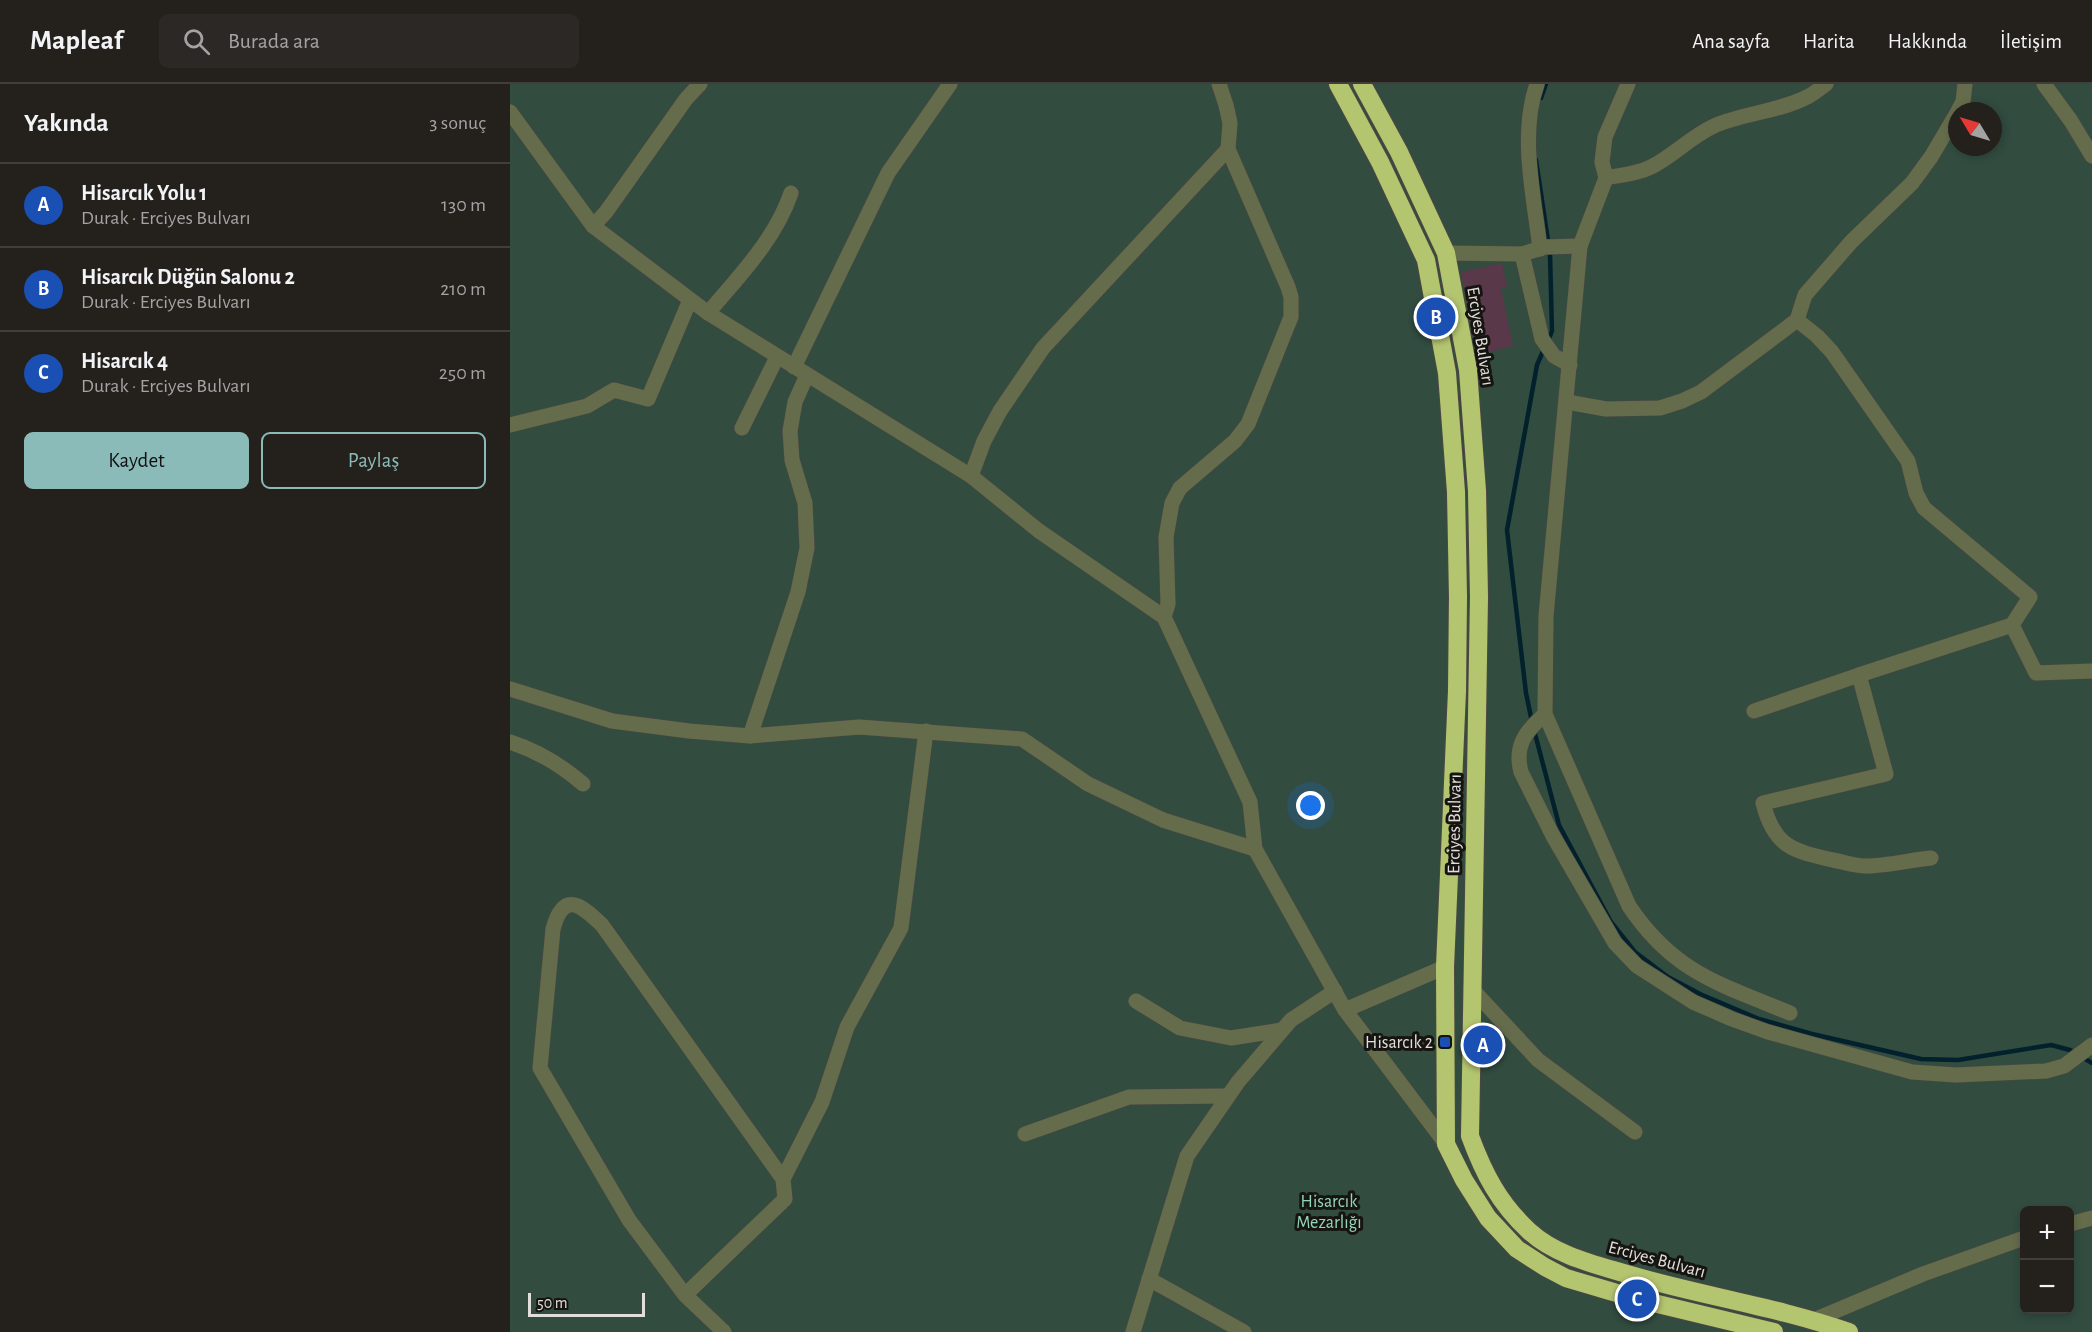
<!DOCTYPE html>
<html lang="tr">
<head>
<meta charset="utf-8">
<style>
  body { margin:0; font-family:"Alegreya Sans",sans-serif; background:#2c2825; color:#f1f3f6 }
  .controls { position:absolute; right:18px; bottom:18px; display:grid; overflow:hidden; border-radius:9px; box-shadow:0 3px 9px #0003 }
  .controls button { width:54px; height:54px; display:grid; place-items:center; padding:0; border:0; border-bottom:2px solid #413e3b; background:#24201c; color:#f1f3f6; font:30px sans-serif }
  .compass { position:absolute; left:1438px; top:18px; width:54px; height:54px; border-radius:50%; background:#24201c; box-shadow:0 3px 9px #0003; rotate:308deg }
  .scale { position:absolute; left:18px; bottom:15px; width:117px; box-sizing:border-box; padding-left:6px; border:3px solid #e2dfdb; border-top:0; font-size:16px; line-height:21px; white-space:nowrap; color:#e2dfdb; -webkit-text-stroke:4px #161411; paint-order:stroke }
  .you { position:absolute; left:801px; top:722px; width:21px; height:21px; margin:-15px; border:4px solid #fff; border-radius:50%; background:#1a73e8; box-shadow:0 0 0 9px #1a73e833 }
  .badge { display:grid; place-items:center; width:39px; height:39px; border-radius:50%; background:#8bbbb9; color:#fff; font-size:20px; font-weight:700 }
  .pin { position:absolute; translate:-50% -50%; border:3px solid #fff; box-shadow:0 2px 6px #0006 }
  .list { margin:0; padding:0; list-style:none }
  h2 { display:flex; justify-content:space-between; align-items:center; height:78px; margin:0; padding:0 24px; font-size:26px }
  h2 small { font-size:20px; font-weight:400; color:#a3a3a3 }
  .list li { display:grid; grid-template-columns:39px 1fr auto; gap:18px; align-items:center; box-sizing:border-box; height:84px; padding:0 24px; border-top:2px solid #413e3b }
  .list b { display:block; font-size:22px; white-space:nowrap }
  .list p { margin:0; font-size:20px; white-space:nowrap; color:#a3a3a3 }
  .list em { font-size:20px; font-style:normal; color:#a3a3a3 }
  .actions { display:flex; gap:12px; padding:18px 24px }
  .actions a { flex:1; padding:14px 0; border:2px solid #8bbbb9; border-radius:9px; text-align:center; font-size:21px; color:#8bbbb9 }
  .actions .main { background:#8bbbb9; color:#111 }
  .icon { flex:none; width:33px; height:33px; fill:none; stroke:currentColor; stroke-width:2; stroke-linecap:round; stroke-linejoin:round }
  .map { position:relative; flex:none; width:1582px; height:1248px; overflow:hidden }
  header { display:flex; align-items:center; gap:36px; box-sizing:border-box; height:84px; padding:0 30px; background:#24201c; border-bottom:2px solid #413e3b }
  header strong { font-size:28px }
  nav { display:flex; gap:33px; margin-inline-start:auto; font-size:21px }
  .search { width:420px; height:54px; background:#2c2825; display:flex; align-items:center; gap:15px; box-sizing:border-box; padding:0 21px; border-radius:9px; color:#a3a3a3; font-size:22px }
  main { display:flex }
  aside { flex:1; background:#24201c }
  .map>svg:first-child { display:block }
</style>
</head>
<body>
<header>
<strong>Mapleaf</strong>
<div class="search"><svg class="icon" aria-label="search" viewBox="0 0 24 24"><circle cx="10" cy="10" r="6"/><path d="M15 15l6 6"/></svg>Burada ara</div>
<nav><a>Ana sayfa</a><a>Harita</a><a>Hakkında</a><a>İletişim</a></nav>
</header>
<main>
<aside>
<h2>Yakında<small>3 sonuç</small></h2>
<ul class="list">
<li><span class="badge" style="background:#1a4fb4">A</span><div><b>Hisarcık Yolu 1</b><p>Durak · Erciyes Bulvarı</p></div><em>130 m</em></li>
<li><span class="badge" style="background:#1a4fb4">B</span><div><b>Hisarcık Düğün Salonu 2</b><p>Durak · Erciyes Bulvarı</p></div><em>210 m</em></li>
<li><span class="badge" style="background:#1a4fb4">C</span><div><b>Hisarcık 4</b><p>Durak · Erciyes Bulvarı</p></div><em>250 m</em></li>
</ul>
<div class="actions"><a class="main">Kaydet</a><a>Paylaş</a></div>
</aside>
<div class="map">
<svg width="1582" height="1248" viewBox="0 0 1582 1248">
  <rect width="100%" height="100%" fill="#302b25"/>
  <path fill="#324c40" fill-rule="evenodd" d="M0,0H1582V1248H0ZM1447,27H1483V63H1447ZM1514,1126H1560V1226H1514Z"/>
  <g fill="none" stroke-linecap="round" stroke-linejoin="round">
    <g stroke="#02212c" stroke-width="4.5">
      <polyline points="1031,14 1036,0"/>
      <polyline points="1026,76 1040,170 1042,247 1038,257"/>
      <polyline points="1022,638 1016,609 997,446 1027,281 1034,265"/>
      <polyline points="1024,646 1049,741 1101,838 1125,868 1158,893 1190,910 1249,935 1302,950 1411,975 1448,976 1541,961 1560,966 1582,979"/>
    </g>
  </g>
  <polygon fill="#593849" points="992,179 997,203 991,204 1003,262 967,271 951,188"/>
  <g fill="none" stroke-linecap="round" stroke-linejoin="round">
    <g stroke="#4c4842" stroke-width="16">
      <g id="minor">
        <path d="M1027,0C1009,51 1024,112 1030,165"/>
        <polyline points="1534,0 1561,37 1582,72"/>
        <polyline points="1448,27 1453,18 1455,0"/>
        <polyline points="0,28 83,142 198,229 461,392 529,447 654,533 740,718 745,765 835,926 936,1060"/>
        <path d="M1096,94C1111,91 1127,90 1141,83C1162,73 1180,53 1204,42C1233,29 1268,28 1297,13C1304,10 1310,4 1316,0"/>
        <polyline points="83,142 96,128 176,15 190,0"/>
        <path d="M1070,162L1036,532L1035,630L1119,822C1164,889 1210,900 1280,929"/>
        <polyline points="936,169 1012,170 1035,163 1070,162 1096,94 1092,78 1095,53 1118,0"/>
        <polyline points="1012,170 1032,255 1044,272 1060,281"/>
        <path d="M198,229C229,192 265,156 281,109"/>
        <path d="M1287,236L1307,252L1322,268L1398,377L1406,409L1414,424L1520,513L1502,541L1349,591L1376,690L1253,719C1264,763 1283,767 1323,776C1334,778 1345,782 1356,782C1377,782 1400,776 1421,774"/>
        <polyline points="284,283 378,89 440,0"/>
        <polyline points="1057,318 1096,325 1150,324 1172,317 1191,308 1287,236 1295,211 1341,158 1402,99 1421,73 1447,29"/>
        <polyline points="0,341 77,322 104,306 138,315 180,216"/>
        <polyline points="232,344 267,273"/>
        <polyline points="461,392 474,357 490,327 533,264 718,65"/>
        <polyline points="654,533 658,520 656,453 662,419 670,404 725,357 738,340 781,233 781,213 778,203 718,65 720,39 716,21 709,0"/>
        <polyline points="1502,541 1526,589 1582,587"/>
        <polyline points="0,605 102,637 179,647 240,652 349,643 512,655 578,700 653,736 745,765"/>
        <polyline points="1244,627 1349,591"/>
        <path d="M1035,630C1016,647 1004,661 1011,688L1043,752L1105,859L1127,882L1183,918L1222,935L1258,948L1402,988L1446,991L1536,987L1554,982L1582,961"/>
        <polyline points="240,652 288,508 297,464 295,419 282,376 280,347 285,318 297,291"/>
        <path d="M0,658C28,667 51,681 73,700"/>
        <polyline points="961,904 1028,976 1125,1048"/>
        <polyline points="626,917 670,944 721,954 772,946"/>
        <polyline points="835,926 935,883"/>
        <polyline points="515,1050 619,1013 718,1012"/>
        <polyline points="273,1095 312,1018 337,943 391,844 416,647"/>
        <polyline points="1560,1140 1582,1134"/>
        <polyline points="639,1195 734,1248"/>
        <path d="M175,1211L275,1115L273,1095L92,841C72,822 54,805 43,845L30,984L119,1136L175,1211L214,1248"/>
        <polyline points="1304,1236 1413,1190 1514,1154"/>
        <polyline points="623,1248 677,1072 728,998 781,936 825,907"/>
      </g>
    </g>
    <g stroke="#4c4842" stroke-width="20">
      <g id="highway">
        <polyline points="828,0 870,78 916,176 937,289 946,408 948,513 947,607 935,883 936,1060 954,1096 978,1134 1007,1165 1035,1183 1056,1194 1127,1215 1264,1248"/>
        <path d="M852,0L889,68L936,169L958,286L967,407L969,513L960,1052C974,1090 989,1119 1019,1147C1044,1170 1079,1179 1110,1188C1186,1211 1265,1222 1339,1248"/>
      </g>
    </g>
    <use href="#minor" stroke="#656c4b" stroke-width="15"/>
    <use href="#highway" stroke="#b4c570" stroke-width="18"/>
  </g>
  <rect fill="#1a4fb4" stroke="#161411" stroke-width="2" x="929" y="952" width="12" height="12" rx="3"/>
  <g text-anchor="middle" stroke-width="6" stroke-linejoin="round" paint-order="stroke">
    <g font-size="18" fill="#e2dfdb" stroke="#161411">
      <text transform="translate(971 252) rotate(81)" y="6">Erciyes Bulvarı</text>
      <text transform="translate(944 740) rotate(-89)" y="6">Erciyes Bulvarı</text>
      <text transform="translate(1147 1175) rotate(15)" y="6">Erciyes Bulvarı</text>
    </g>
    <g font-size="18" fill="#e2dfdb" stroke="#161411" text-anchor="end">
      <text x="923" y="964">Hisarcık 2</text>
    </g>
    <g font-size="18" fill="#93d7b8" stroke="#161411">
      <text x="819" y="1123">Hisarcık<tspan x="819" dy="21">Mezarlığı</tspan></text>
    </g>
  </g>
</svg>
<div class="controls">
<button>+</button>
<button>−</button>
</div>
<svg class="compass" viewBox="-18 -18 36 36"><path d="M0-13l5 13h-10z" fill="#e53935"/><path d="M0 13l5-13h-10z" fill="#a3a3a3"/></svg>
<div class="scale">50 m</div>
<div class="you"></div>
<div class="pin badge" style="left:973px;top:961px;background:#1a4fb4">A</div>
<div class="pin badge" style="left:926px;top:233px;background:#1a4fb4">B</div>
<div class="pin badge" style="left:1127px;top:1215px;background:#1a4fb4">C</div>
</div>
</main>
</body>
</html>
